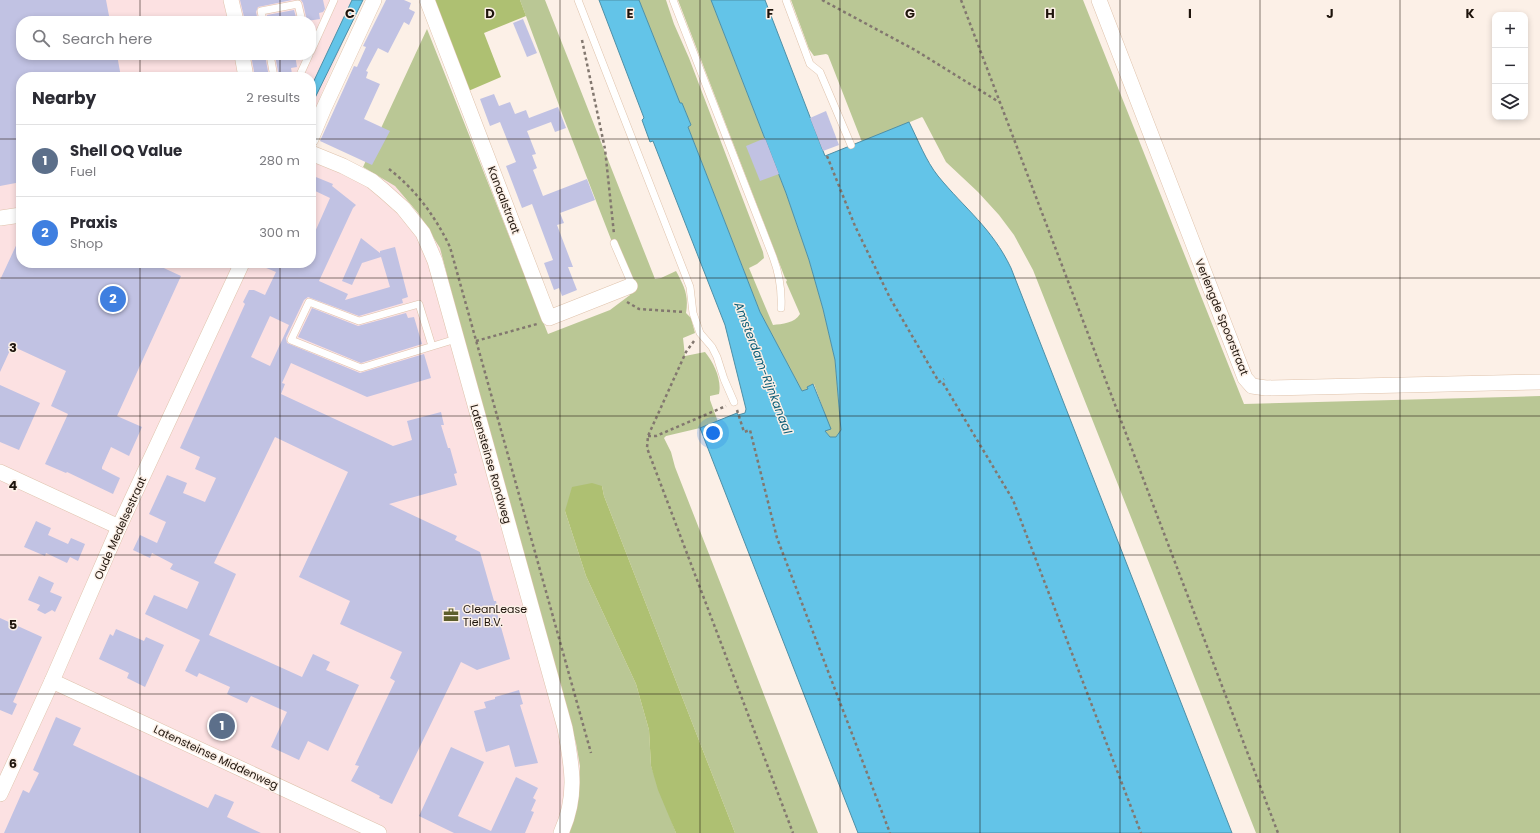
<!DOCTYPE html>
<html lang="en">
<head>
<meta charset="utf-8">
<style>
  body { margin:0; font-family:Poppins,sans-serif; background:#f7f7f7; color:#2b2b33 }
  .controls { position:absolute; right:12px; top:12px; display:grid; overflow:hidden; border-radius:8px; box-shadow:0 2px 6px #0003 }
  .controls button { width:36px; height:36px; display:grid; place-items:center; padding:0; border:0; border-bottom:1px solid #e1e1e2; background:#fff; color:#2b2b33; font:20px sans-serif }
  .you { position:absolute; left:713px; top:433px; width:14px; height:14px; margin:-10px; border:3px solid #fff; border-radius:50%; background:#1a73e8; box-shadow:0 0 0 6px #1a73e833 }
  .badge { display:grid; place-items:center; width:26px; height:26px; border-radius:50%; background:#1a73e8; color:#fff; font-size:13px; font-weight:700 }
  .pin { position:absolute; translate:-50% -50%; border:2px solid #fff; box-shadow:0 1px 4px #0006 }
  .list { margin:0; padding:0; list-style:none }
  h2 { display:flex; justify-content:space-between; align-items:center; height:52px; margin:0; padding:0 16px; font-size:17px }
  h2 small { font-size:13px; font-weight:400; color:#7c7c81 }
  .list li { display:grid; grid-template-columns:26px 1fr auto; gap:12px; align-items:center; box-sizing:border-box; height:72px; padding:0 16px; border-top:1px solid #e1e1e2 }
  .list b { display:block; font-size:15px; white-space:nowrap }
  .list p { margin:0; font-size:13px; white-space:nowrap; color:#7c7c81 }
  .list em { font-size:13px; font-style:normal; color:#7c7c81 }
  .icon { flex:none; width:22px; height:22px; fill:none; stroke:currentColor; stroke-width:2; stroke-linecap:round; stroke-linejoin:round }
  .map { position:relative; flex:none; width:1540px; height:833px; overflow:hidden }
  .search { position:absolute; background:#fff; box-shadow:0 2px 6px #0003; left:16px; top:16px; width:300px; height:44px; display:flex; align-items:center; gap:10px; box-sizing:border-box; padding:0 14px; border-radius:16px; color:#7c7c81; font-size:15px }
  .panel { position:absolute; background:#fff; box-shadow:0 2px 6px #0003; left:16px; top:72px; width:300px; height:196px; border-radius:16px }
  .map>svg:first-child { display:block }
</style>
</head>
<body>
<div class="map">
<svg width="1540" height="833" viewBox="0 0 1540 833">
  <rect width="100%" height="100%" fill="#fcf0e7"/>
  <path fill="#fce1e2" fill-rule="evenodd" d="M0,0H361L311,119V77H21V263H311V149L390,180L444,245L591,768L576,833H0ZM21,21H311V55H21Z"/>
  <g fill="#bac795">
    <path d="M520,0H545L655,279L661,278L676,271C684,286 689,295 686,313L691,318L695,333L683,338L685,356L705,352C714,363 722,380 719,394L710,396V400L718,422L700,428L666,436L664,438L671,452L675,467L818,833H735L604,496L602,486L565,511L586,576L636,684L649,730L651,766L676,833H569L578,801L580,766L576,743L479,399L440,248L418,213L395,186L363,167L427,29L548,334L610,310L630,295L626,278L563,116Z"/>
    <path d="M639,0H666L674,24L689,58L763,252L764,258L757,264L749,268L773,325C782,324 795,323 800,314L786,282L787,280L785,278L678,0H711L786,193L809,260L823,309L835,360L841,430L836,437H830L825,431L830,428L814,384L807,387L808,389L802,391L760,312L688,127L691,125L682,103L680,104Z"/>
    <polygon points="791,0 1083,0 1244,404 1540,396 1540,833 1256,833 1033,270 1014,235 999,215 978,192 946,162 923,118 922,117 862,142 828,55 826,54 814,56 809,49"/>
  </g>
  <g fill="#aec072">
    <polygon points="431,0 520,0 526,16 484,33 501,77 466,92"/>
    <polygon points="592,483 602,486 604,496 735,833 676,833 658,790 651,766 649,730 636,684 586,576 565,511 572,487"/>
  </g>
  <g fill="#63c4e8" stroke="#4e8fa6">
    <polygon points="352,0 363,0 311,106 311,87"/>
    <path d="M599,0H639L680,103H682L691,125L688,127L760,312L802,391L808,389L807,387L813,384L831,429L825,431L830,437H836L841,430L835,360L823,309L809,260L786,193L711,0H765L825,156L909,122C918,140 926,161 938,176C965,209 992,228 1011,268L1232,833H858L700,428L737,413L738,415L745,413L746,409L725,325L653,141L650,142L642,120L644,118Z"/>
  </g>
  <g fill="#c1c2e3" fill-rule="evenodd">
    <polygon points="0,0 106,0 110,21 21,21 21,55 117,55 121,77 21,77 21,182 0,186"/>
    <polygon points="240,0 292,0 258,7 256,12 258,21 245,21"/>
    <polygon points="301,0 323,0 325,9 323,12 319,13 320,19 307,21 303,3"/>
    <polygon points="386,0 404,0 411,3 409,9 415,12 409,25 404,22 388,53 378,48 366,71 368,72 366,78 380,84 364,119 390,131 372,165 320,141 354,66 357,67 366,47 363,46"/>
    <polygon points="294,10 297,21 268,21 267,15"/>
    <polygon points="523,19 537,53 527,57 513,23"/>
    <polygon points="251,55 265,55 269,77 255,77"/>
    <polygon points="275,55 295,55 297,67 291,68 292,74 286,76 286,77 279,77"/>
    <polygon points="494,94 499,106 510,102 515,114 526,110 529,118 558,107 566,128 555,132 551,122 527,131 536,154 532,155 537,168 533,170 543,196 587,179 595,200 560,213 564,223 557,225 573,267 568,267 577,290 562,296 559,288 554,290 544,263 553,260 532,204 522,208 506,166 516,162 500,122 490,126 480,99"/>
    <polygon points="826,111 839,145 823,151 810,118"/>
    <polygon points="765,138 779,174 760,181 746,146"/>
    <path d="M311,175L333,184L332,186L356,205L353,208L319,281L348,294L345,300L390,287L381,257L362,263L352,285L342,281L361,238L380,253V251L395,247L408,297L402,299L403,303L359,316L308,297L304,300L286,338L287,343L360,373L424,354L431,378L367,397L291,363L282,383L285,384L281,394L393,446L412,440L407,421L441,412L444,425H441L448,448H450L457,473L454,474L457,485L389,504L457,536L455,540L480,552L494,601H496L499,612L497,613L510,659L477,670L461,662L392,804L379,798L380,796L351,781L359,766L355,765L395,681L390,678L402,652L340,624L350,601L299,577L348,472L275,437L214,563L236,574L209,635L302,677L313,654L330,662L326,670L359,685L328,751L308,741L299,760L271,747L287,712L251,696L247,703L227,694L230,687L199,673L197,677L185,671L200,640L145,614L154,595L187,609L199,582L170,569L173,564L152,553L150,558L133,550L140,535L157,543L166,522L149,514L167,475L187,483L183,493L205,502L216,478L195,469L200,457L180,448L245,304L243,302L249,290H254L265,295L276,272L254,263H311V241L330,198L311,189ZM270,316L289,325L270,366L251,357Z"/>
    <polygon points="21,235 21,263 153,263 181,276 117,416 142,427 129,456 111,447 102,467 102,469 120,478 113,494 67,472 66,473 45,464 68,414 51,406 66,371 12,346 0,372 0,280"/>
    <polygon points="312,308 358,326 406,313 408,318 414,317 422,344 361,363 298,337"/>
    <polygon points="0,385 40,403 19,450 0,442"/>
    <polygon points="36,521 51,528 48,535 68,544 71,538 85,544 78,561 70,557 67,563 46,553 45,556 24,547"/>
    <polygon points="39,576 54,583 50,592 62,597 55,612 52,610 45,614 37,610 40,605 28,600"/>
    <polygon points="0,618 42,637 13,702 17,704 12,715 0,710"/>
    <polygon points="116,629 144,641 146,637 164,645 145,687 127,678 129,673 99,659 110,634 113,636"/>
    <polygon points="519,690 523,704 520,705 538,763 515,767 509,745 486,752 474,711 486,708 484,702 495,699 495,697"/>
    <polygon points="56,717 81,728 73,745 208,808 215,794 234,802 227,817 261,833 4,833 23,790 29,793 39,773 33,770"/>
    <polygon points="451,747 484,762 458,816 491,831 516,777 538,788 533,798 536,800 531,811 534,812 525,833 454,833 419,816"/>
  </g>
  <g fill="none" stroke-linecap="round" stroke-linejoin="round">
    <g stroke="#dfc3ac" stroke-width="8">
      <g id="lane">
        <polyline points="578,0 690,287 693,313 700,333 712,347 717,357 724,379 734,402"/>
        <path d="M673,0L773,257C779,273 782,290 781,308"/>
        <polyline points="786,0 810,64 820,72 851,145"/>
        <polyline points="263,21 261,11 298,4 302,21"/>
        <polyline points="311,51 334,0"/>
        <polyline points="270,55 274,77"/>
        <polyline points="299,77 309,55"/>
        <polyline points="614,243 630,280 630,286"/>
        <polyline points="432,346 419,304 359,321 309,302 291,340 361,368 456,339"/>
      </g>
    </g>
    <g stroke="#dfc3ac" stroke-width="16">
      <g id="street">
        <polyline points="231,0 236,21"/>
        <polyline points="427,0 549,318 630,286"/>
        <polyline points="1099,0 1245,378 1252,386 1266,388 1540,382"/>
        <polyline points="242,55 246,77"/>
        <polyline points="311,139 324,108 374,0"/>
        <path d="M311,153L343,166L372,181L384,191L403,208L423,233L435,261L565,728C572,766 578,796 561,833"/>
        <polyline points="0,218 21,215"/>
        <polyline points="0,472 119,527"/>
        <polyline points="52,681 379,833"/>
        <polyline points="0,794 52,681 119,527 242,263"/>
      </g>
    </g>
    <g stroke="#82776f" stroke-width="2.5" stroke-dasharray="3 3" stroke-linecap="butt">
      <polyline points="822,0 915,50 999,102"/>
      <polyline points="961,0 1278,833"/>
      <polyline points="582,40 605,149 614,234"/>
      <polyline points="827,156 855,226 890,298 939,382 944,379"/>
      <path d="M389,169C416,190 435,216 450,247L591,753"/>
      <polyline points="627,302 639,309 684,312"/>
      <polyline points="476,341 537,324"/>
      <polyline points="694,341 686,352 648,436 647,448 793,833"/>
      <polyline points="943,383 1013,500 1141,833"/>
      <polyline points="737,410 744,432 750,430 777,538 890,833"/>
      <polyline points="648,436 656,436 726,406"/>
    </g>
    <use href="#lane" stroke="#fff" stroke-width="7"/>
    <use href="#street" stroke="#fff" stroke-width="15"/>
  </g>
  <path fill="none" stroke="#1e140c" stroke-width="1" stroke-opacity="0.55" d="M140,0V21M280,0V21M420,0V833M560,0V833M700,0V833M840,0V833M980,0V833M1120,0V833M1260,0V833M1400,0V833M140,55V77M280,55V77M0,139H21M311,139H1540M140,263V833M280,263V833M0,278H1540M0,416H1540M0,555H1540M0,694H1540"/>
  <defs>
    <g id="office-bare" transform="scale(1.2)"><path d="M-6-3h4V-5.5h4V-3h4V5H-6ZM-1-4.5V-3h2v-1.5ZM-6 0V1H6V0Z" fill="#5d5e2b" stroke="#fcf0e7" stroke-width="2.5" paint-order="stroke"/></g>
  </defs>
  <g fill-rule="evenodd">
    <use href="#office-bare" x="451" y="615"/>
  </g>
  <g text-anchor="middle" stroke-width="3" stroke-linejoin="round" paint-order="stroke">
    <g font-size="11" fill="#1e140c" stroke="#fcf0e7">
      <text transform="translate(504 200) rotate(69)" y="4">Kanaalstraat</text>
      <text transform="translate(1222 317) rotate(68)" y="4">Verlengde Spoorstraat</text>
      <text transform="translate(491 464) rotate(74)" y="4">Latensteinse Rondweg</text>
      <text transform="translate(120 528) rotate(-66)" y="4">Oude Medelsestraat</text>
      <text transform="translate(216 757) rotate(25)" y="4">Latensteinse Middenweg</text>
    </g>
    <g font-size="11" fill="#1e140c" stroke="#fcf0e7" text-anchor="start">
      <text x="463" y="613">CleanLease<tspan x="463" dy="13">Tiel B.V.</tspan></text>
    </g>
    <g font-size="12" font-style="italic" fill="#0e5e77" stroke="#fcf0e7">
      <text transform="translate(763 368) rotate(69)" y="4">Amsterdam-Rijnkanaal</text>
    </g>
  </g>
  <g font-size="13" text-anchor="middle" font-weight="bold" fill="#1e140c" stroke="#fcf0e7" stroke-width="3" stroke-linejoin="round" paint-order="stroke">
    <text x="350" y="18">C</text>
    <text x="490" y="18">D</text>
    <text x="630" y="18">E</text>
    <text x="770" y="18">F</text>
    <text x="910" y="18">G</text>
    <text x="1050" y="18">H</text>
    <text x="1190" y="18">I</text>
    <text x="1330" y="18">J</text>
    <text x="1470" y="18">K</text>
    <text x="13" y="352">3</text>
    <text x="13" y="490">4</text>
    <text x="13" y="629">5</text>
    <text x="13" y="768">6</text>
  </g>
</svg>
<div class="controls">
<button>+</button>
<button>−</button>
<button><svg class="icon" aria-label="layers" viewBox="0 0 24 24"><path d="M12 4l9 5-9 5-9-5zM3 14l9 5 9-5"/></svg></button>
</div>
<div class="you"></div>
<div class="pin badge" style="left:222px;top:726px;background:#5c6f8a">1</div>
<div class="pin badge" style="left:113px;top:299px;background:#3f7fe0">2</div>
<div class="search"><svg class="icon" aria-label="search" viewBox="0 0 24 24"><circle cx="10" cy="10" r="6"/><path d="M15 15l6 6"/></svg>Search here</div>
<section class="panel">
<h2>Nearby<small>2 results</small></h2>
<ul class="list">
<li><span class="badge" style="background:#5c6f8a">1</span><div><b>Shell OQ Value</b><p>Fuel</p></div><em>280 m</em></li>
<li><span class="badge" style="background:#3f7fe0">2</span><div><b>Praxis</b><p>Shop</p></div><em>300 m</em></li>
</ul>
</section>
</div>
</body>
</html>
